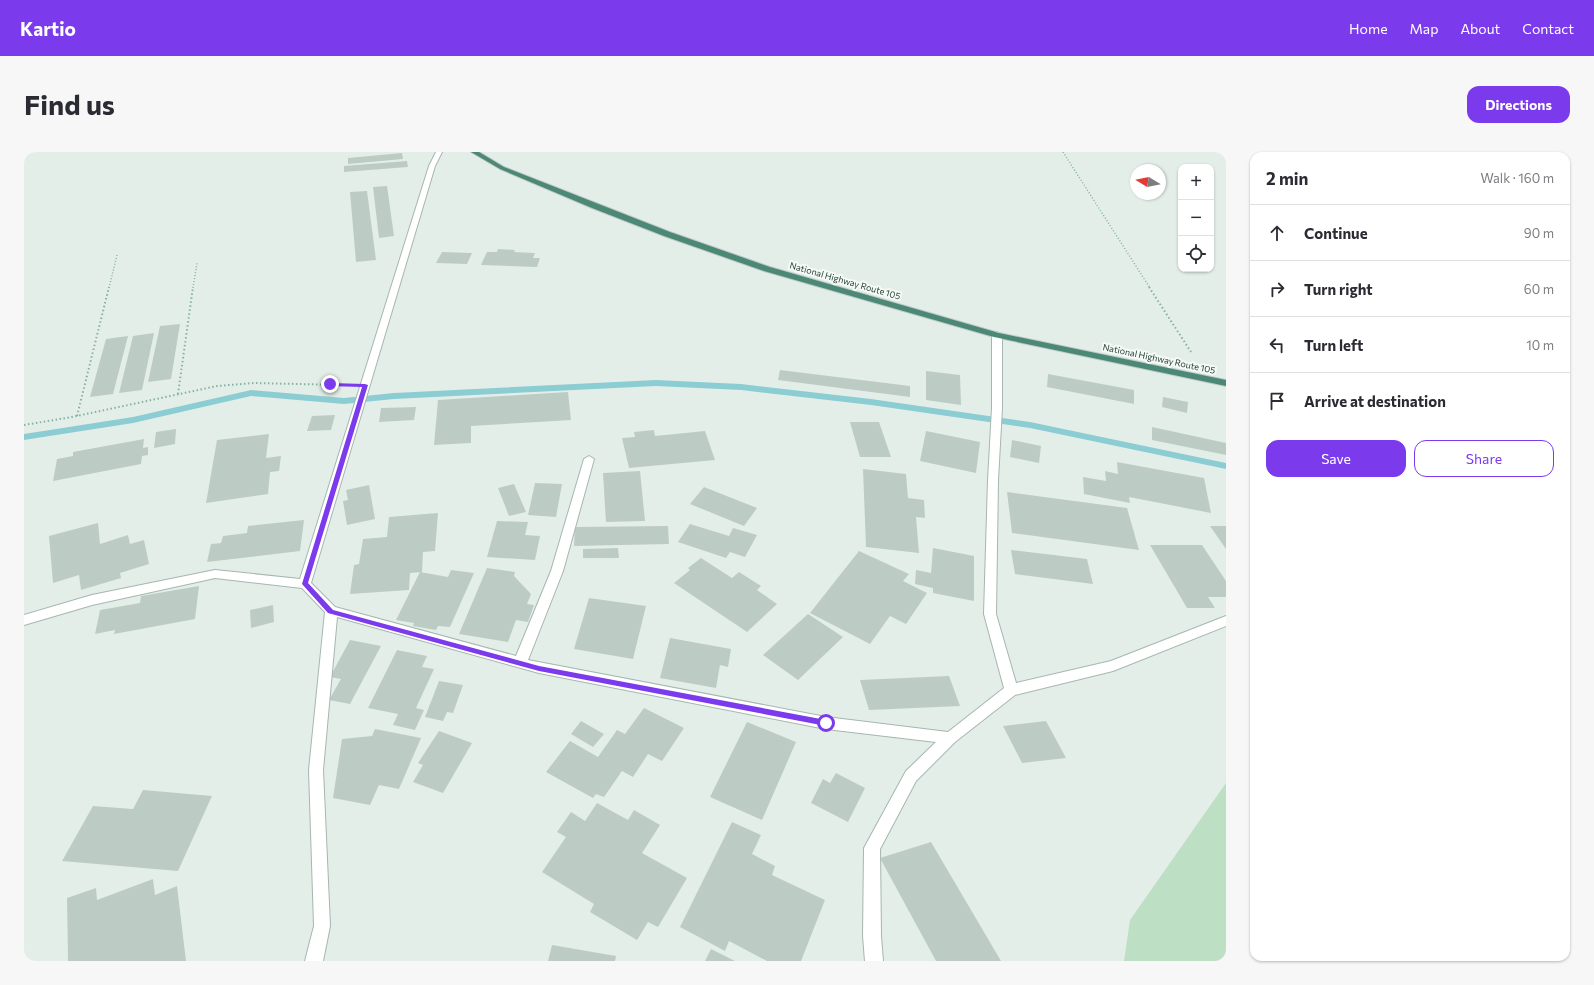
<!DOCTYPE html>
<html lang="en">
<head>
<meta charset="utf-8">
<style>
  body { margin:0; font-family:Commissioner,sans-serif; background:#f7f7f7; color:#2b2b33 }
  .controls { position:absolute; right:12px; top:12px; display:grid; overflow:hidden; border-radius:8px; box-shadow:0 1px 3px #0004 }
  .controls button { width:36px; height:36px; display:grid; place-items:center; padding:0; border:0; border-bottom:1px solid #e1e1e2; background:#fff; color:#2b2b33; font:20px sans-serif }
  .compass { position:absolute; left:1106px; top:12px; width:36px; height:36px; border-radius:50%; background:#fff; box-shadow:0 1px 3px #0004; rotate:280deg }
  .stop { position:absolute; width:12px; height:12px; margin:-9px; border:3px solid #7c3aed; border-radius:50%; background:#fff }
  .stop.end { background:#7c3aed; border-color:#fff; box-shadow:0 1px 4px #0008 }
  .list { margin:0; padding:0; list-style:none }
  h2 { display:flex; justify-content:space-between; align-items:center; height:52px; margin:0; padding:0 16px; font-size:17px }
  h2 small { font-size:13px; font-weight:400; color:#7c7c81 }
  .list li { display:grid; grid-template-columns:26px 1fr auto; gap:12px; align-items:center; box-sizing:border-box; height:56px; padding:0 16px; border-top:1px solid #e1e1e2 }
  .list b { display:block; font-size:15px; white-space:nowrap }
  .list em { font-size:13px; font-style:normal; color:#7c7c81 }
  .actions { display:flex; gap:8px; padding:12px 16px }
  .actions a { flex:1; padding:9px 0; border:1px solid #7c3aed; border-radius:12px; text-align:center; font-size:14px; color:#7c3aed }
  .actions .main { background:#7c3aed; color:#fff }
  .icon { flex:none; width:22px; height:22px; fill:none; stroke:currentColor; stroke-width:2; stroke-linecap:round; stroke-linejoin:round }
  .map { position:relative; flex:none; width:1202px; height:809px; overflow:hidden; border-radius:12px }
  header { display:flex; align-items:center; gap:24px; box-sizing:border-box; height:56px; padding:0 20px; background:#7c3aed; color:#fff }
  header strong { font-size:19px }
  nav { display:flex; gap:22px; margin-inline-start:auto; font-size:14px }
  .intro { display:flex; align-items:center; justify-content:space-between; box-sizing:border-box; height:96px; padding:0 24px }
  h1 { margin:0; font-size:28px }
  .button { padding:10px 18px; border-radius:12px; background:#7c3aed; color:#fff; font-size:14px; font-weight:700 }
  main { display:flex; gap:24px; padding:0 24px }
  aside { flex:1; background:#fff; border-radius:12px; box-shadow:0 1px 3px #0004 }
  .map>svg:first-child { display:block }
</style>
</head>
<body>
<header>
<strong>Kartio</strong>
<nav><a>Home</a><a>Map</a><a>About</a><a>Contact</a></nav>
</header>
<div class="intro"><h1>Find us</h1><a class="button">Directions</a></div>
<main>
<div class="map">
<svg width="1202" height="809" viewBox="0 0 1202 809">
  <rect width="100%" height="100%" fill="#e4eee9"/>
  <polygon fill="#bddfc4" points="1202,631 1202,809 1100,809 1106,768"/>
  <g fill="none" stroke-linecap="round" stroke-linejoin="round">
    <polygon fill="#8ccdd3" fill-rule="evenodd" points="632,228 717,232 847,247 1006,270 1202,311 1202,317 1006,276 847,253 717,238 632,234 370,247 320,252 227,244 109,271 0,288 0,282 109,265 227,238 320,246 370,241"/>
  </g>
  <g fill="#bcccc4">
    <polygon points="378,1 379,7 324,12 324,6"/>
    <polygon points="383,9 384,15 320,20 320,14"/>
    <polygon points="363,34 370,84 355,86 349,35"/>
    <polygon points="343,39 352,108 332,110 326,40"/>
    <polygon points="474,97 491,98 490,100 511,101 509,106 516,106 513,115 457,113 463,100 473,100"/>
    <polygon points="418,100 448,101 443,112 412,111"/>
    <polygon points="156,172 147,227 124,230 136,174"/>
    <polygon points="130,181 118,238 95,241 109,184"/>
    <polygon points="104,184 89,242 66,245 82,187"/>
    <polygon points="756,218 886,234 886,245 754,228"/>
    <polygon points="902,219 936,223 937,253 902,248"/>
    <polygon points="1024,222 1110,238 1110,252 1023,235"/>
    <polygon points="544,240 547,268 447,274 447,291 410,293 414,248"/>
    <polygon points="1139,245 1164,250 1163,261 1138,255"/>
    <polygon points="392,255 390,268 355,270 357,256"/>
    <polygon points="311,263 307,278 283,279 288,264"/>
    <polygon points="826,270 855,270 867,305 836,305"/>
    <polygon points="1128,275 1202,291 1202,303 1128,288"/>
    <polygon points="152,277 151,292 130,296 132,280"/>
    <polygon points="630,278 631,284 681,279 691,308 605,316 598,286 611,285 610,280"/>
    <polygon points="902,279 956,290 952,321 896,309"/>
    <polygon points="245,282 242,306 257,304 255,319 246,320 244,342 182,351 193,288"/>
    <polygon points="120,287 119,296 124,295 124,303 118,304 117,312 29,329 33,307 49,304 49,300"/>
    <polygon points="988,288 1017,294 1015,311 986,305"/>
    <polygon points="1093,310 1180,326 1187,361 1105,345 1106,351 1060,342 1059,325 1082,329 1081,319 1094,322"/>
    <polygon points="839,317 882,322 884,346 900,348 901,366 892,365 895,401 842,395"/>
    <polygon points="616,319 621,369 582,370 579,321"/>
    <polygon points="511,331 538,332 532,365 504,363"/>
    <polygon points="490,332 502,360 485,364 474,336"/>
    <polygon points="345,333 351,367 323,373 319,349 324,348 322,338"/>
    <polygon points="680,335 733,356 720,374 666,352"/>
    <polygon points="983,340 1103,356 1115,398 988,381"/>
    <polygon points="414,361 411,399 399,400 398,420 386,421 385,438 326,442 330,413 335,412 339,387 363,385 365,365"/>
    <polygon points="280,368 276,399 183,410 187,392 197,391 199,384 223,381 224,374"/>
    <polygon points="473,369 504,370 501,383 516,384 511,408 463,405"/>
    <polygon points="74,371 76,392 104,383 106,392 120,388 125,412 96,421 97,426 57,438 55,423 29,431 25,384"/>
    <polygon points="666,372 705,384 709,376 733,383 721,405 706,400 702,406 654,390"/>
    <polygon points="644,374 645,392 550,394 551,375"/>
    <polygon points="1186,374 1202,374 1202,397"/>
    <polygon points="1126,393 1178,393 1202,429 1202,445 1184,445 1191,456 1163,456"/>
    <polygon points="594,396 595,406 559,406 559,397"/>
    <polygon points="909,396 950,404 950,449 909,441 909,436 891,432 892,418 907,421"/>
    <polygon points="987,398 1063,407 1069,432 991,422"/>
    <polygon points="835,399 885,422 879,429 903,441 882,472 866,464 846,492 786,461"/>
    <polygon points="677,406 708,426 715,420 737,434 733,438 753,452 723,480 650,431 666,418 664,416"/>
    <polygon points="463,416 491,420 490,424 507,442 503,452 510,453 504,470 492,468 484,490 435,482"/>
    <polygon points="427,418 450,421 426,475 414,474 412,478 389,474 390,471 372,468 396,420 424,425"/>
    <polygon points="175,434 171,467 90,482 91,478 71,482 76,458 116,451 117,444"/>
    <polygon points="565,446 622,454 609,507 550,497"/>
    <polygon points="249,453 250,470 227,476 226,458"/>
    <polygon points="784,462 819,485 774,528 739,503"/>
    <polygon points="646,486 707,497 704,515 696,513 692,536 636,526"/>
    <polygon points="326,488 357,494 326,552 305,548 317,527 306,525"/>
    <polygon points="373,498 403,504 398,515 410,517 392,556 400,558 391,578 369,573 374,562 344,556"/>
    <polygon points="925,524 936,554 845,558 836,528"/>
    <polygon points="415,529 439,533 429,561 423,560 419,569 401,565"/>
    <polygon points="620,556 660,576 638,609 624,602 609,625 598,619 580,645 572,642 569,646 522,620 546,589 574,605 593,578 601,582"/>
    <polygon points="557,569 580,582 569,595 547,582"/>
    <polygon points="1022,569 1042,606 998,611 979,574"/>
    <polygon points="723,570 772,590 738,668 686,645"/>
    <polygon points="351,577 397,586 375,637 355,633 346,653 309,646 318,587 348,584"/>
    <polygon points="415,579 448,591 419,641 389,630 399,613 394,611"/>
    <polygon points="812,621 841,636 824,670 787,651 799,627 806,631"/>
    <polygon points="119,638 188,644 154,719 38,709 69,654 109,657"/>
    <polygon points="573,651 604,668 610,658 636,673 618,701 663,726 634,775 624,770 613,788 566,760 570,752 518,720 542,685 533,680 547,660 561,669"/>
    <polygon points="708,670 737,683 728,702 751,714 748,723 801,748 777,809 743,809 705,789 701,799 656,775"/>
    <polygon points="907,690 977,809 912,809 856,706"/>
    <polygon points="129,727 131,743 153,734 162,809 44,809 43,746 72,736 73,748"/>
    <polygon points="528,793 592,804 591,809 524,809"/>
    <polygon points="687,797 711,809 681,809"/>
  </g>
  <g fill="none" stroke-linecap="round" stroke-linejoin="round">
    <g stroke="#a6b6b0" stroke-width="2">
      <polygon id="minor" points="412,0 418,0 411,14 287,431 311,455 492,504 527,419 560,307 565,304 570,307 539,419 504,508 802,565 924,580 980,536 960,462 964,328 968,256 968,183 973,180 978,183 978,256 974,328 972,462 992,531 1087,509 1202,464 1202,474 1089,519 991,543 931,590 892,629 856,697 857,784 859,809 841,809 839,784 840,696 882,619 912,590 802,577 515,521 313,465 299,618 306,774 299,809 281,809 290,774 285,618 301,460 278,436 191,426 68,453 0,473 0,463 68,443 191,418 276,427 405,14"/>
    </g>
    <g stroke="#c1cac7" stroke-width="2">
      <polygon id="trunk" points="447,0 455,0 480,15 646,80 746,115 975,181 1202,228 1202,234 970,185 740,119 640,84 568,56 476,17"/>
    </g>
    <g stroke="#84b2a0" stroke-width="1.5" stroke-dasharray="1 2" stroke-linecap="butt">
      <polyline points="1039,0 1126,136"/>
      <polyline points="85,136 93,103"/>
      <polyline points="169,136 173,111"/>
    </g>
    <g stroke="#84b2a0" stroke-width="2" stroke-dasharray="1.5 2.5" stroke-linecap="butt">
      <polyline points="1125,135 1167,200"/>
      <polyline points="154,242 169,135"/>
      <polyline points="53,264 85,135"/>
      <polyline points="0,273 48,265 193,234 230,231 317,233"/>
    </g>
    <use href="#minor" fill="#fff" fill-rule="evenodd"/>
    <use href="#trunk" fill="#4b8876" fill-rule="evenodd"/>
  </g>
  <polygon fill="#7c3aed" points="306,231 341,232 344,233 284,431 309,458 515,514 802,568 806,571 805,573 802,574 515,519 304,461 278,432 338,235 304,234 304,231"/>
  <g text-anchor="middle" stroke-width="4" stroke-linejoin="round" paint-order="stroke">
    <g font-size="9" fill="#234036" stroke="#f5faf7">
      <text transform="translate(821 129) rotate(16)" y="3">National Highway Route 105</text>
      <text transform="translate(1135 207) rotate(12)" y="3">National Highway Route 105</text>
    </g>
  </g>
</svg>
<div class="controls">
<button>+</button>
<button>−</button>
<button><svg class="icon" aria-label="locate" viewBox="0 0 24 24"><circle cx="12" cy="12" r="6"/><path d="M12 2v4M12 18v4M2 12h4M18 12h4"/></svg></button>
</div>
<svg class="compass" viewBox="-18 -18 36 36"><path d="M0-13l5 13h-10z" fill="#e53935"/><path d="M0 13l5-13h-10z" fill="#7c7c81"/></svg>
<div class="stop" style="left:802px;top:571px"></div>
<div class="stop end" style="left:306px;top:232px"></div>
</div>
<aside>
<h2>2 min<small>Walk · 160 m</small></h2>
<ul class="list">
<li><svg class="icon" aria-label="ahead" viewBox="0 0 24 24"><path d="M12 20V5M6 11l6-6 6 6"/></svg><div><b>Continue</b></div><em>90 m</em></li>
<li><svg class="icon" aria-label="right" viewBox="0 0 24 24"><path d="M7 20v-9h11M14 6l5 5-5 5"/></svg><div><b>Turn right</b></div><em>60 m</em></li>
<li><svg class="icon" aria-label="left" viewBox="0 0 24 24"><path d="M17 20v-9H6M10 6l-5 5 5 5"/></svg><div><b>Turn left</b></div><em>10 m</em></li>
<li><svg class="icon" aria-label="arrive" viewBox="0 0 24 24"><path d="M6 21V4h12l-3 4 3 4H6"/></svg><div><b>Arrive at destination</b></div></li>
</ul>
<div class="actions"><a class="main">Save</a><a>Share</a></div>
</aside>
</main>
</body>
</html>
